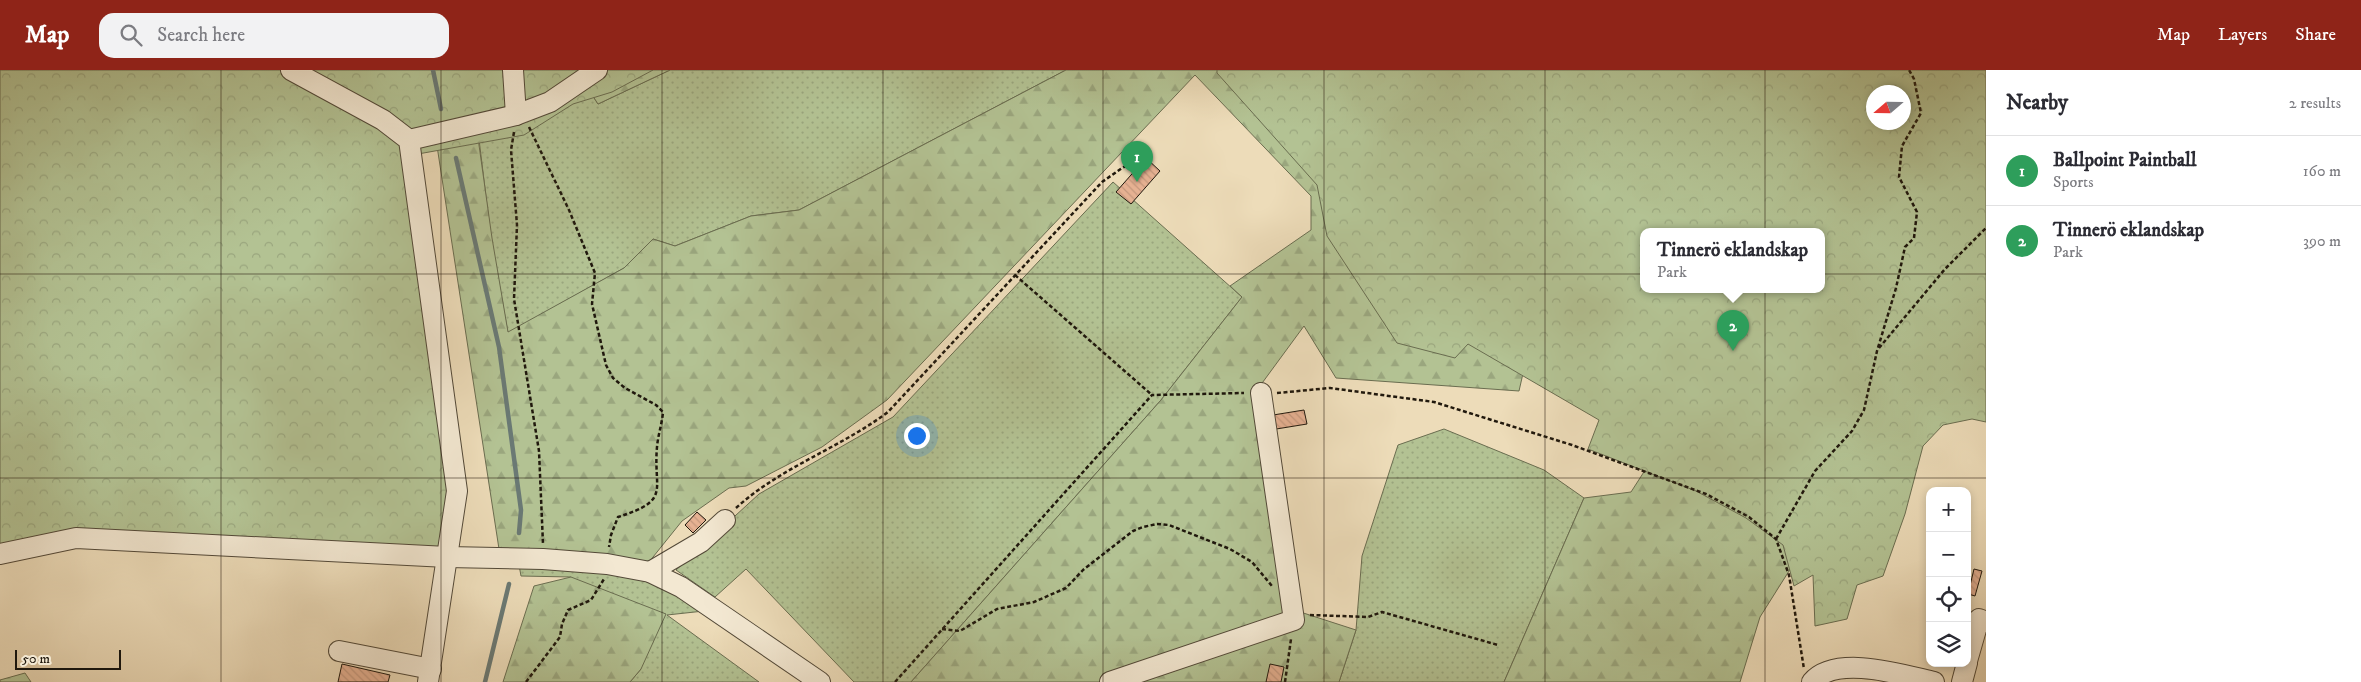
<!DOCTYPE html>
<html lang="en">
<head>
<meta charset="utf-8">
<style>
  body { margin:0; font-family:"IM FELL DW Pica",serif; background:#f2f2f3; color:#2b2b33 }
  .controls { position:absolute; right:15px; bottom:15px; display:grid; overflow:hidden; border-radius:10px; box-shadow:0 2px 8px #0003 }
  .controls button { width:45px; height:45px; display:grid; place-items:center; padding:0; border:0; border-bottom:1px solid #e1e1e2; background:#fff; color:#2b2b33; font:25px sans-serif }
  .compass { position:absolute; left:1866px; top:15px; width:45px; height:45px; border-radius:50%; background:#fff; box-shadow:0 2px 8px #0003; rotate:250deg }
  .scale { position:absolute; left:15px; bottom:12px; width:106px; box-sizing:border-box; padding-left:5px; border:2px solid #20180d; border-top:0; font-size:14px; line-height:18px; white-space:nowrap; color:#20180d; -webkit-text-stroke:4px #f3e8d2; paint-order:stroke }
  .you { position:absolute; left:916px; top:365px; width:18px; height:18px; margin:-12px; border:4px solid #fff; border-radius:50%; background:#1a73e8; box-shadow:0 0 0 8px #1a73e833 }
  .badge { display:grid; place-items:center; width:32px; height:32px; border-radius:50%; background:#8f2418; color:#fff; font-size:16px; font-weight:700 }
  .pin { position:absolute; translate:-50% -41px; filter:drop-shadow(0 1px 2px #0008) }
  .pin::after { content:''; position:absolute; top:26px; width:18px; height:15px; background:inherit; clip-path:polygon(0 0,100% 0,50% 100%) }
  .popup { position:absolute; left:1640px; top:158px; width:185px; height:65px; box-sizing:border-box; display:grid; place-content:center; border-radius:10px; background:#fff; filter:drop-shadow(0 1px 4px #0005); font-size:16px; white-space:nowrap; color:#7c7c81 }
  .popup b { font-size:19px; color:#2b2b33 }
  .popup::after { content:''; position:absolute; left:50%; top:100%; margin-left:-10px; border:10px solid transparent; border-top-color:#fff }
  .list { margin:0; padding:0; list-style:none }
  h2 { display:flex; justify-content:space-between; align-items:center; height:65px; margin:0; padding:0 20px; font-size:21px }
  h2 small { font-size:16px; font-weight:400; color:#7c7c81 }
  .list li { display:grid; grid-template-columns:32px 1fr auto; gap:15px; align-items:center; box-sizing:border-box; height:70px; padding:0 20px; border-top:1px solid #e1e1e2 }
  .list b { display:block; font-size:19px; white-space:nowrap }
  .list p { margin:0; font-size:16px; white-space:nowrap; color:#7c7c81 }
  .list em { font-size:16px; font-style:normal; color:#7c7c81 }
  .icon { flex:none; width:28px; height:28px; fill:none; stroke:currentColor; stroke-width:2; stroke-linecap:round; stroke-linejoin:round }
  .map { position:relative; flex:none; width:1986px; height:612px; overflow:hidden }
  header { display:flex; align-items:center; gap:30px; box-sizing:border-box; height:70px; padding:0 25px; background:#8f2418; color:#fff }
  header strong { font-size:24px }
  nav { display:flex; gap:28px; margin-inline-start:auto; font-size:18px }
  .search { width:350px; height:45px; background:#f2f2f3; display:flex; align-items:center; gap:12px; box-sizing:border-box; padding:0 18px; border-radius:15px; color:#7c7c81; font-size:19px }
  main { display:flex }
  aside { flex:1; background:#fff }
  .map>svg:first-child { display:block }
</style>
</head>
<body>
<header>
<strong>Map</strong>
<div class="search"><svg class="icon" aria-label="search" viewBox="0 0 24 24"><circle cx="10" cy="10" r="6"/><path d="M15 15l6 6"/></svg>Search here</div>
<nav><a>Map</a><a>Layers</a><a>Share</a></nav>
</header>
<main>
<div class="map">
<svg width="1986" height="612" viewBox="0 0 1986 612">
  <defs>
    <pattern id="grass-dots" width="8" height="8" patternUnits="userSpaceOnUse" patternTransform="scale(1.25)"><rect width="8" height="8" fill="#b3c293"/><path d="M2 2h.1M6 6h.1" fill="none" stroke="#9aa67e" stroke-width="1.8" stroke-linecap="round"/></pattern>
    <pattern id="forest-firs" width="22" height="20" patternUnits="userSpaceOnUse" patternTransform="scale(1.25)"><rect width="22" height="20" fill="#b3c293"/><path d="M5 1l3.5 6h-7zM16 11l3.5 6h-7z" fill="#9aa67e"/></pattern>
    <pattern id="park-crowns" width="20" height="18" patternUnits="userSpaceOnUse" patternTransform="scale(1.25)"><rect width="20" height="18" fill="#b3c293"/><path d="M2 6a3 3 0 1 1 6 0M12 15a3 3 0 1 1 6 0" fill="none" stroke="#9aa67e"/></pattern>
    <pattern id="building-back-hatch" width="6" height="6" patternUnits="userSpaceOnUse" patternTransform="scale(1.25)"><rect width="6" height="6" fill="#e6b192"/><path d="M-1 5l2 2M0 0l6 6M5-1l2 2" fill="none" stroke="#c5987d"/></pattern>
  </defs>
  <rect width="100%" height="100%" fill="#eddcb9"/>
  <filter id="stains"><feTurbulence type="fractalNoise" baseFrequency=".004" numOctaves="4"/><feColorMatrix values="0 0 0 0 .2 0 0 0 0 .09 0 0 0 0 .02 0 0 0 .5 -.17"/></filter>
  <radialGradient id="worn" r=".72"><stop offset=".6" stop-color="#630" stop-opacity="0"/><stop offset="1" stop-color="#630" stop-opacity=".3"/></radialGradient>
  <g fill="url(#grass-dots)" stroke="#6a6d50">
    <polygon points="670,0 1066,0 799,140 751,146 675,176 653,169 624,198 508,263 491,168 478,61 587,17 598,34"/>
    <polygon points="1113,112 1242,227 1161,330 911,612 854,612 746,499 715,527 676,500 759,424 893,347"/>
    <polygon points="1444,359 1544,400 1584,428 1504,612 1339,612 1356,560 1362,486 1398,375"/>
    <polygon points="519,495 615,502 659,514 704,541 667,545 759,612 630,612 641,599 571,507 521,506"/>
  </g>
  <g fill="url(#forest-firs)" stroke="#6a6d50" fill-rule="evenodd">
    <polygon points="612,0 670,0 598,34 587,17"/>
    <path d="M1066,0H1986L1847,409L1760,547L1740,612H1504L1584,428L1631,422L1667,366L1542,220L1519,321L1336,308L1304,256L1257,320L1291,539L1356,560L1339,612H911L1161,330L1242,227L1230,216L1311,160V126L1195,5L887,330L822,377L746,416L729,418L682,451L649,492L499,479L437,76L478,68L492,168L508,262L624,198L653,169L675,176L751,146L799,140ZM1874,22H1904V52H1874ZM1644,162H1822V220H1644Z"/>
    <polygon points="571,507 666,544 641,599 630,612 503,612 534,516"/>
    <polygon points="25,603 31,612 0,612 0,610"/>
  </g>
  <g fill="url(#park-crowns)" stroke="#6a6d50" fill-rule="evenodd">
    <polygon points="0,0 653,0 612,22 573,34 524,65 418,84 455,375 446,487 133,471 0,484"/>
    <path d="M1217,0H1986V352L1972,349L1943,355L1923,376L1905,444L1883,506L1857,515L1847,549L1815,556L1813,505L1794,516L1783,475L1746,448L1696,421L1588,379L1599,350L1468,274L1455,288L1397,273L1327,166L1317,115L1217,3ZM1874,22H1904V52H1874ZM1644,162H1822V220H1644Z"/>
  </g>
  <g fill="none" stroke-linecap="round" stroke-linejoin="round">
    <g stroke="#6a7974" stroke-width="4.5">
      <polyline points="433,0 441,39"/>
      <polyline points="456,88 499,277 521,440 519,463"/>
      <polyline points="485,612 509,514"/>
    </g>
  </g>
  <g fill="url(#building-back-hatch)" stroke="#20180d">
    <polygon points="1146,88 1160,101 1131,134 1116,122"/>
    <polygon points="1304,340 1307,354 1270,360 1267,346"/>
    <polygon points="697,442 706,450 693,463 685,455"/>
    <polygon points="1974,499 1982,501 1975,526 1968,524"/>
    <polygon points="342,594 390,605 388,612 338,612"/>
    <polygon points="1270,594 1284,597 1281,612 1266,612"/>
  </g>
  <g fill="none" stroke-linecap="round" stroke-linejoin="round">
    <g stroke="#534938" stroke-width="22">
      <g id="minor">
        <polyline points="291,0 383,50 409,70 457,421 428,612"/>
        <polyline points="513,0 516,45"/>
        <polyline points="409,70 516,45 550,32 597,0"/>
        <polyline points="0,484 76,468 447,487 543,489 607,494 650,502 681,517 820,612"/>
        <polyline points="650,502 701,472 725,450"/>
        <polyline points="339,581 431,599"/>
        <polyline points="1967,591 1979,549 1986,552"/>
        <polyline points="1110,612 1294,550 1261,323"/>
        <path d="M1812,612C1836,584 1903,605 1934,612"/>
        <polyline points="1962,612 1967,593"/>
      </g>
    </g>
    <g stroke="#20180d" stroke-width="2.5" stroke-dasharray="4 2.5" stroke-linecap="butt">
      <path d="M529,57L569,140L595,203L592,234L606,295L613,308L625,318L656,335L663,342C662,354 658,365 657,377C653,421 672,430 618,447L611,465L609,477"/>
      <polyline points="514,62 511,80 517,155 514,229 539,381 543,474"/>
      <polyline points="1015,205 1152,325"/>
      <polyline points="1879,278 1945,199 1986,158"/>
      <polyline points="1277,323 1330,318 1434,332 1572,375 1706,424 1749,447 1776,469 1789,505 1804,599"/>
      <path d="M736,438C781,397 840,378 888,342L1102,112L1122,98L1147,85"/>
      <polyline points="1776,469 1815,401 1852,361 1864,340 1877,281 1896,218 1905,177 1914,168 1917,142 1899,107 1902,76 1921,43 1914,9 1909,0"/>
      <polyline points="1310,545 1368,547 1382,542 1498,575"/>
      <polyline points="942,559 960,561 997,539 1034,532 1066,518 1083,500 1133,461 1143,457 1157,454 1169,455 1230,479 1252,492 1272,516"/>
      <polyline points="526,612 560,567 562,554 568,540 591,530 604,509"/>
      <polyline points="895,612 1152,325 1244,323"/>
      <polyline points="1285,612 1291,569"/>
    </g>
    <use href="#minor" stroke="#f3e8d2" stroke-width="20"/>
  </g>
  <path fill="none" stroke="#20180d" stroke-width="1" stroke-opacity="0.55" d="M221,0V612M441,0V612M662,0V612M883,0V612M1103,0V612M1324,0V612M1545,0V612M1765,0V612M0,204H1986M0,408H1986"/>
  <rect width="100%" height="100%" filter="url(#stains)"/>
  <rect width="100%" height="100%" fill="url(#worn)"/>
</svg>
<div class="controls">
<button>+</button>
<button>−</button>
<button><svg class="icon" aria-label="locate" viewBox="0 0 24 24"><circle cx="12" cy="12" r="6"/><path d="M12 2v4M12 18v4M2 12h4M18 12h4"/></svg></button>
<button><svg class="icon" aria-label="layers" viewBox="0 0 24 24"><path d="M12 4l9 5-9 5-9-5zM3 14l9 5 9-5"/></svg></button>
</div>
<svg class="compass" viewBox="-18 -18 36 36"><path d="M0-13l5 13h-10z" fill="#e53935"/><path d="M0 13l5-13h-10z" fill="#7c7c81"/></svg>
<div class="scale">50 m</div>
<div class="you"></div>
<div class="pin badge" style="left:1137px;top:112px;background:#2e9e5b">1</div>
<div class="pin badge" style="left:1733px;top:281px;background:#2e9e5b">2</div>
<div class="popup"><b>Tinnerö eklandskap</b>Park</div>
</div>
<aside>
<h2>Nearby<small>2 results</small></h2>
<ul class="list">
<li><span class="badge" style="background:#2e9e5b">1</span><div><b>Ballpoint Paintball</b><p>Sports</p></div><em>160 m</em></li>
<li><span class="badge" style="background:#2e9e5b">2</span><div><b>Tinnerö eklandskap</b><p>Park</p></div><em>390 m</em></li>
</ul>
</aside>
</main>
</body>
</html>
